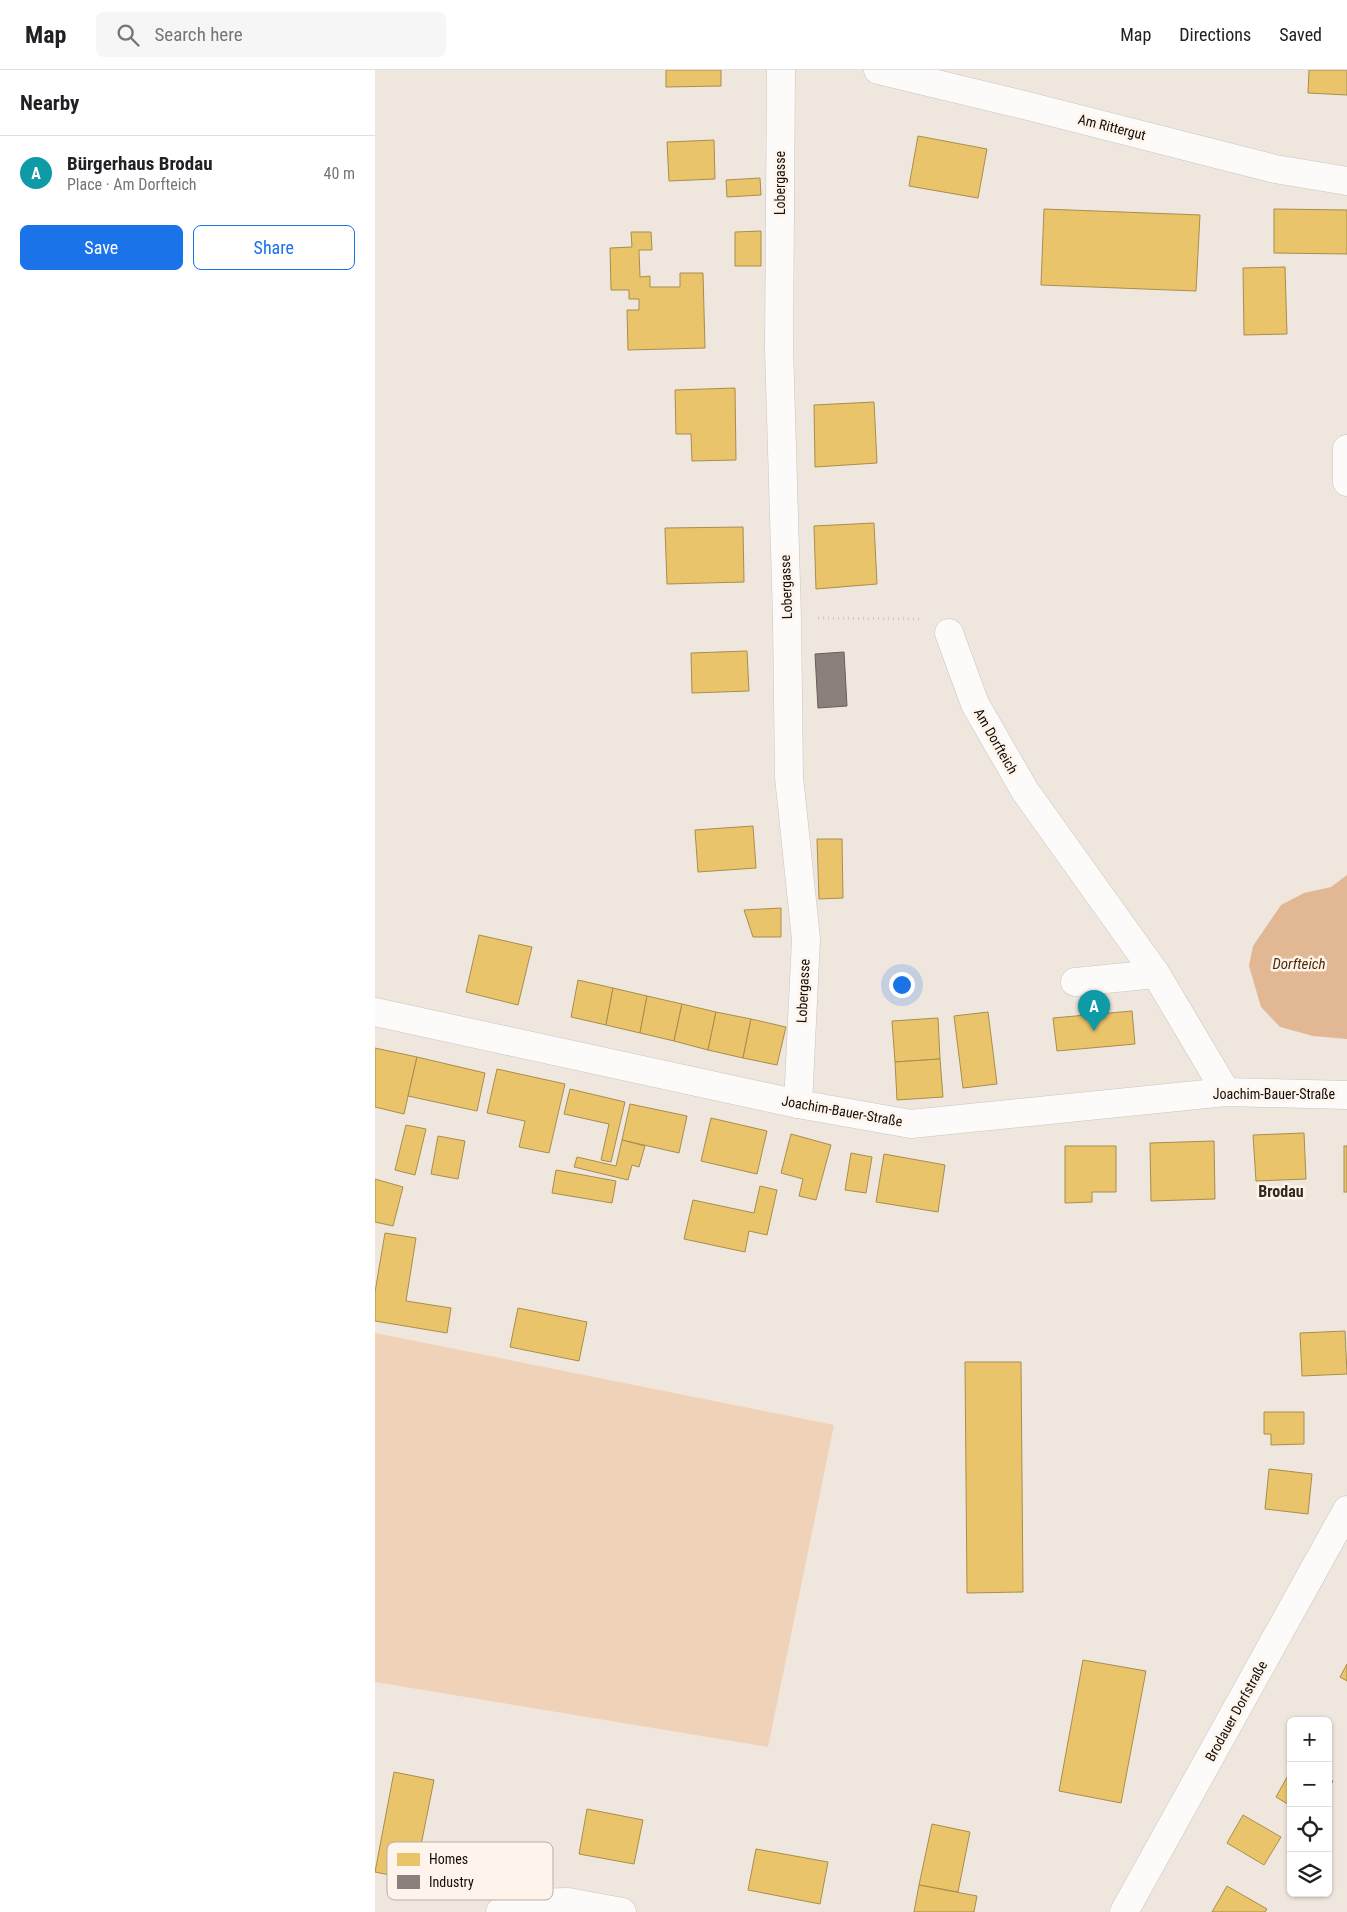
<!DOCTYPE html>
<html lang="en">
<head>
<meta charset="utf-8">
<style>
  body { margin:0; font-family:"Roboto Condensed",sans-serif; background:#f6f6f6; color:#202124 }
  .controls { position:absolute; right:15px; bottom:15px; display:grid; overflow:hidden; border-radius:8px; box-shadow:0 1px 4px #0004 }
  .controls button { width:45px; height:45px; display:grid; place-items:center; padding:0; border:0; border-bottom:1px solid #e0e0e0; background:#fff; color:#202124; font:25px sans-serif }
  .you { position:absolute; left:526px; top:914px; width:18px; height:18px; margin:-12px; border:4px solid #fff; border-radius:50%; background:#1a73e8; box-shadow:0 0 0 8px #1a73e833 }
  .badge { display:grid; place-items:center; width:32px; height:32px; border-radius:50%; background:#1a73e8; color:#fff; font-size:16px; font-weight:700 }
  .pin { position:absolute; translate:-50% -41px; filter:drop-shadow(0 1px 2px #0008) }
  .pin::after { content:''; position:absolute; top:26px; width:18px; height:15px; background:inherit; clip-path:polygon(0 0,100% 0,50% 100%) }
  .list { margin:0; padding:0; list-style:none }
  h2 { display:flex; justify-content:space-between; align-items:center; height:65px; margin:0; padding:0 20px; font-size:21px }
  h2 small { font-size:16px; font-weight:400; color:#757577 }
  .list li { display:grid; grid-template-columns:32px 1fr auto; gap:15px; align-items:center; box-sizing:border-box; height:75px; padding:0 20px; border-top:1px solid #e0e0e0 }
  .list b { display:block; font-size:19px; white-space:nowrap }
  .list p { margin:0; font-size:16px; white-space:nowrap; color:#757577 }
  .list em { font-size:16px; font-style:normal; color:#757577 }
  .actions { display:flex; gap:10px; padding:15px 20px }
  .actions a { flex:1; padding:11px 0; border:1px solid #1a73e8; border-radius:8px; text-align:center; font-size:18px; color:#1a73e8 }
  .actions .main { background:#1a73e8; color:#fff }
  .icon { flex:none; width:28px; height:28px; fill:none; stroke:currentColor; stroke-width:2; stroke-linecap:round; stroke-linejoin:round }
  .map { position:relative; flex:none; width:972px; height:1842px; overflow:hidden }
  header { display:flex; align-items:center; gap:30px; box-sizing:border-box; height:70px; padding:0 25px; background:#fff; border-bottom:1px solid #e0e0e0 }
  header strong { font-size:24px }
  nav { display:flex; gap:28px; margin-inline-start:auto; font-size:18px }
  .search { width:350px; height:45px; background:#f6f6f6; display:flex; align-items:center; gap:12px; box-sizing:border-box; padding:0 18px; border-radius:8px; color:#757577; font-size:19px }
  main { display:flex }
  aside { flex:1; background:#fff }
  .map>svg:first-child { display:block }
</style>
</head>
<body>
<header>
<strong>Map</strong>
<div class="search"><svg class="icon" aria-label="search" viewBox="0 0 24 24"><circle cx="10" cy="10" r="6"/><path d="M15 15l6 6"/></svg>Search here</div>
<nav><a>Map</a><a>Directions</a><a>Saved</a></nav>
</header>
<main>
<aside>
<h2>Nearby<small></small></h2>
<ul class="list">
<li><span class="badge" style="background:#0f9aa8">A</span><div><b>Bürgerhaus Brodau</b><p>Place · Am Dorfteich</p></div><em>40 m</em></li>
</ul>
<div class="actions"><a class="main">Save</a><a>Share</a></div>
</aside>
<div class="map">
<svg width="972" height="1842" viewBox="0 0 972 1842">
  <rect width="100%" height="100%" fill="#efe6de"/>
  <polygon fill="#f0d2b8" points="0,1263 459,1355 393,1677 0,1612"/>
  <polygon fill="#e2b894" points="972,805 972,969 938,966 905,957 886,937 874,896 878,876 906,835 929,823 956,817"/>
  <g fill="#e9c46a" stroke="#a98d4d">
    <polygon points="291,0 346,0 346,16 291,17"/>
    <polygon points="934,0 972,0 972,25 933,23"/>
    <polygon points="543,66 612,79 603,128 534,116"/>
    <polygon points="339,70 340,109 294,111 292,72"/>
    <polygon points="385,108 386,125 352,127 351,110"/>
    <polygon points="669,139 825,145 821,221 666,215"/>
    <polygon points="899,139 972,140 972,184 899,183"/>
    <polygon points="386,161 386,196 360,196 360,162"/>
    <polygon points="256,162 276,162 277,180 264,180 265,207 275,206 275,217 305,217 305,203 328,203 330,278 253,280 252,240 264,240 264,229 254,229 254,220 236,220 235,178 257,177"/>
    <polygon points="910,197 912,264 869,265 868,198"/>
    <polygon points="360,318 361,390 317,391 316,364 301,364 300,320"/>
    <polygon points="499,332 502,393 440,397 439,335"/>
    <polygon points="499,453 502,514 441,519 439,456"/>
    <polygon points="368,457 369,512 292,514 290,458"/>
    <polygon points="372,581 374,621 317,623 316,583"/>
    <polygon points="378,756 381,798 323,802 320,760"/>
    <polygon points="442,769 467,769 468,828 444,829"/>
    <polygon points="406,838 406,867 378,867 369,840"/>
    <polygon points="104,865 157,877 143,935 91,922"/>
    <polygon points="203,910 238,918 231,955 196,947"/>
    <polygon points="238,918 272,926 265,963 231,955"/>
    <polygon points="272,926 307,934 299,971 265,963"/>
    <polygon points="307,934 341,942 333,980 299,971"/>
    <polygon points="757,941 760,974 682,981 678,948"/>
    <polygon points="341,942 376,949 368,988 333,980"/>
    <polygon points="613,942 622,1014 588,1018 579,946"/>
    <polygon points="563,948 565,989 520,992 517,951"/>
    <polygon points="376,949 411,957 402,995 368,988"/>
    <polygon points="0,978 42,987 29,1044 0,1037"/>
    <polygon points="42,987 110,1003 102,1041 33,1026"/>
    <polygon points="565,989 568,1027 522,1030 520,992"/>
    <polygon points="122,999 190,1014 174,1083 144,1077 150,1051 112,1043"/>
    <polygon points="195,1019 250,1032 236,1092 226,1090 234,1054 189,1044"/>
    <polygon points="255,1034 312,1046 304,1083 247,1070"/>
    <polygon points="336,1048 392,1061 382,1104 326,1091"/>
    <polygon points="31,1055 51,1059 40,1105 20,1100"/>
    <polygon points="929,1063 931,1109 881,1111 878,1065"/>
    <polygon points="416,1064 456,1075 441,1130 424,1126 428,1109 406,1103"/>
    <polygon points="63,1066 90,1071 83,1109 56,1104"/>
    <polygon points="247,1070 270,1076 264,1097 257,1095 253,1110 199,1097 202,1087 241,1096"/>
    <polygon points="839,1071 840,1129 776,1131 775,1073"/>
    <polygon points="690,1076 741,1076 741,1122 717,1122 717,1132 690,1133"/>
    <rect x="969" y="1076" width="3" height="46"/>
    <polygon points="476,1083 497,1087 491,1123 470,1120"/>
    <polygon points="509,1084 570,1095 563,1142 501,1132"/>
    <polygon points="181,1100 241,1111 237,1133 177,1123"/>
    <polygon points="0,1109 28,1117 18,1156 0,1152"/>
    <polygon points="385,1116 402,1120 392,1165 374,1161 370,1182 309,1169 318,1130 379,1143"/>
    <polygon points="10,1163 41,1168 31,1231 76,1238 72,1263 0,1251 0,1222"/>
    <polygon points="143,1238 212,1252 204,1291 135,1277"/>
    <polygon points="970,1261 972,1304 927,1306 925,1263"/>
    <polygon points="590,1292 646,1292 648,1522 592,1523"/>
    <polygon points="889,1342 929,1342 929,1374 896,1375 896,1364 889,1364"/>
    <polygon points="894,1399 937,1404 933,1444 890,1439"/>
    <polygon points="708,1590 771,1601 746,1733 684,1721"/>
    <polygon points="972,1594 972,1611 965,1607"/>
    <polygon points="916,1700 916,1736 901,1727"/>
    <polygon points="19,1702 59,1710 39,1810 0,1802"/>
    <polygon points="953,1709 958,1711 953,1719"/>
    <polygon points="212,1739 268,1750 259,1794 204,1784"/>
    <polygon points="868,1745 906,1767 889,1795 852,1773"/>
    <polygon points="557,1754 595,1762 583,1822 544,1815"/>
    <polygon points="381,1779 453,1792 445,1834 373,1820"/>
    <polygon points="544,1815 602,1826 599,1842 539,1842"/>
    <polygon points="852,1816 892,1839 890,1842 837,1842"/>
  </g>
  <polygon fill="#8a817c" stroke="#675e5a" points="469,582 472,636 443,638 440,584"/>
  <g fill="none" stroke-linecap="round" stroke-linejoin="round">
    <g stroke="#cbc4be" stroke-width="29">
      <g id="minor">
        <polyline points="406,0 404,278 412,548 414,707 431,869 423,1034"/>
        <polyline points="503,0 649,35 900,99 972,111"/>
        <polyline points="972,379 972,412"/>
        <polyline points="574,563 600,634 650,721 781,904 851,1022"/>
        <polyline points="700,912 781,904"/>
        <polyline points="0,942 423,1034 536,1054 851,1022 972,1025"/>
        <polyline points="125,1842 154,1833 193,1832 247,1842"/>
        <polyline points="749,1842 972,1440"/>
      </g>
    </g>
    <polyline stroke="#cdcbc9" stroke-width="3" stroke-dasharray="1 4" stroke-linecap="butt" points="443,548 547,549"/>
    <use href="#minor" stroke="#fdfbfa" stroke-width="28"/>
  </g>
  <g text-anchor="middle" stroke-width="5" stroke-linejoin="round" paint-order="stroke">
    <g font-size="14" fill="#140e0a" stroke="#fef4eb">
      <text transform="translate(737 57) rotate(14)" y="5">Am Rittergut</text>
      <text transform="translate(405 113) rotate(-90)" y="5">Lobergasse</text>
      <text transform="translate(411 517) rotate(-92)" y="5">Lobergasse</text>
      <text transform="translate(621 671) rotate(60)" y="5">Am Dorfteich</text>
      <text transform="translate(428 921) rotate(-87)" y="5">Lobergasse</text>
      <text x="899" y="1029">Joachim-Bauer-Straße</text>
      <text transform="translate(467 1041) rotate(10)" y="5">Joachim-Bauer-Straße</text>
      <text transform="translate(861 1641) rotate(-61)" y="5">Brodauer Dorfstraße</text>
    </g>
    <g font-size="15" font-style="italic" fill="#502c05" stroke="#fef4eb">
      <text x="924" y="899">Dorfteich</text>
    </g>
    <g font-size="16" font-weight="bold" fill="#35291e" stroke="#fef4eb">
      <text x="906" y="1127">Brodau</text>
    </g>
  </g>
  <rect x="12" y="1772" width="166" height="58" rx="8" fill="#fef4eb" stroke="#b8afa8" stroke-width="1"/>
  <rect x="22" y="1783" width="23" height="13" fill="#e9c46a"/>
  <rect x="22" y="1805" width="23" height="14" fill="#8a817c"/>
  <g font-size="14" fill="#140e0a">
    <text x="54" y="1794">Homes</text>
    <text x="54" y="1817">Industry</text>
  </g>
</svg>
<div class="controls">
<button>+</button>
<button>−</button>
<button><svg class="icon" aria-label="locate" viewBox="0 0 24 24"><circle cx="12" cy="12" r="6"/><path d="M12 2v4M12 18v4M2 12h4M18 12h4"/></svg></button>
<button><svg class="icon" aria-label="layers" viewBox="0 0 24 24"><path d="M12 4l9 5-9 5-9-5zM3 14l9 5 9-5"/></svg></button>
</div>
<div class="you"></div>
<div class="pin badge" style="left:719px;top:961px;background:#0f9aa8">A</div>
</div>
</main>
</body>
</html>
